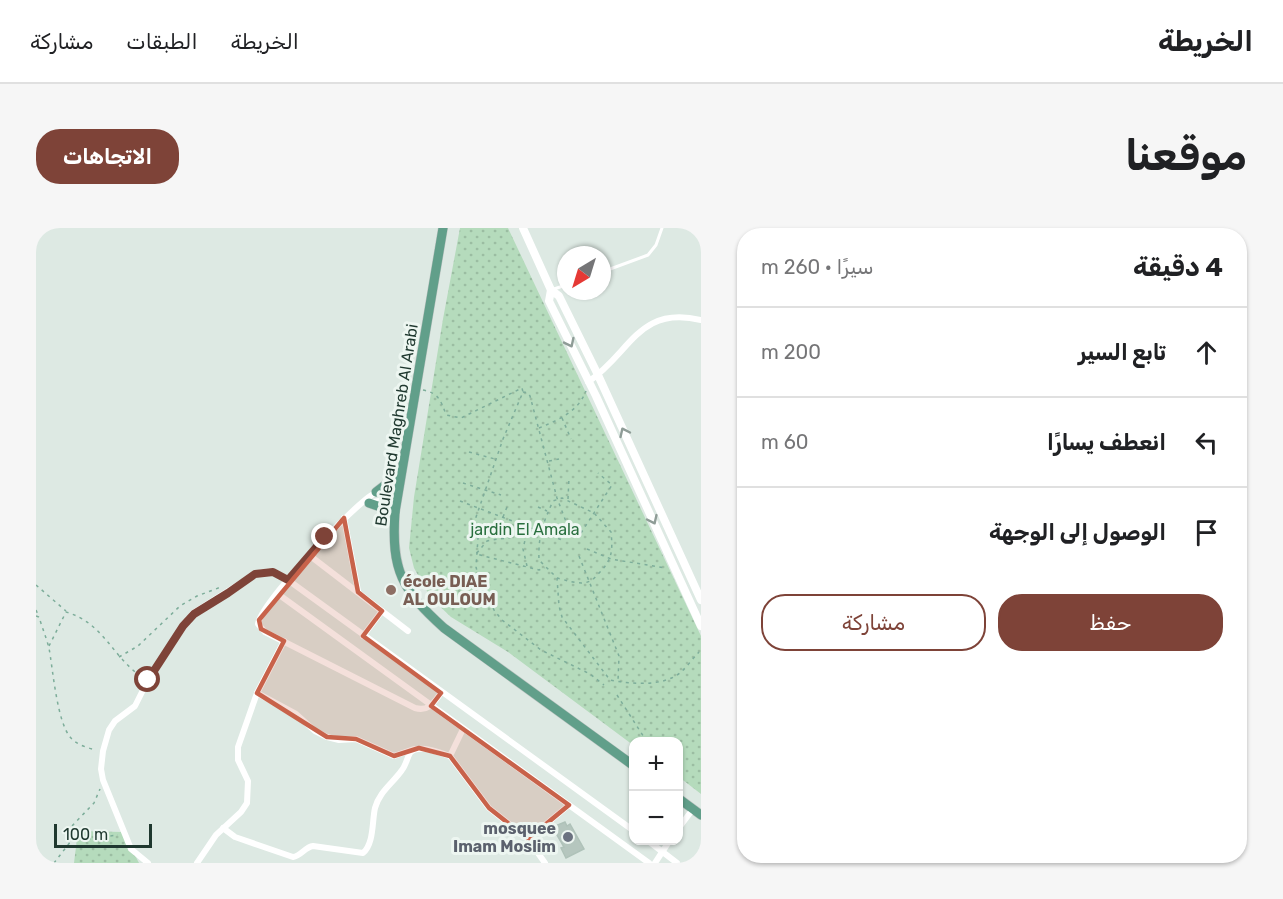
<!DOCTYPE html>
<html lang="ar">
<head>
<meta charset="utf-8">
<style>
  body { margin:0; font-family:Rubik,"Noto Naskh Arabic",sans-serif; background:#f6f6f6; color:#202124; direction:rtl }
  .controls { position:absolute; right:18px; bottom:18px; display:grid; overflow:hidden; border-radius:12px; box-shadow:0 2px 4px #0004 }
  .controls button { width:54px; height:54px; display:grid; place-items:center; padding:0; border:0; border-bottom:2px solid #e0e0e0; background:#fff; color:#202124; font:30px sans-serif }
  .compass { position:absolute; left:521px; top:18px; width:54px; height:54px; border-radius:50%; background:#fff; box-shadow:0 2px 4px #0004; rotate:218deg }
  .scale { position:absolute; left:18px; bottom:15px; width:98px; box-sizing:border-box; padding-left:6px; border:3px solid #1f382f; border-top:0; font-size:16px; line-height:21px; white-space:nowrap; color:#1f382f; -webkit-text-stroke:4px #edf6f1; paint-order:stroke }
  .stop { position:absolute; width:18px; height:18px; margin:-14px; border:4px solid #7e4338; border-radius:50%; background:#fff }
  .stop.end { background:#7e4338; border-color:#fff; box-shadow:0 2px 6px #0008 }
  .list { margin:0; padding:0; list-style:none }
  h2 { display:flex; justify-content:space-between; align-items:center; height:78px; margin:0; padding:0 24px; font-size:26px }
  h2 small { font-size:20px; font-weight:400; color:#757577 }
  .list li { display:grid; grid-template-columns:39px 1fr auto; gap:18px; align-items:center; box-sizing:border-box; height:90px; padding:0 24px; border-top:2px solid #e0e0e0 }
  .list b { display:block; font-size:22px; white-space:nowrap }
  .list em { font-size:20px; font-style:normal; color:#757577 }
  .actions { display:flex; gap:12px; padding:18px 24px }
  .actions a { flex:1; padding:14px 0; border:2px solid #7e4338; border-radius:24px; text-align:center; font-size:21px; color:#7e4338 }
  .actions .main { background:#7e4338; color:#fff }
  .icon { flex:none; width:33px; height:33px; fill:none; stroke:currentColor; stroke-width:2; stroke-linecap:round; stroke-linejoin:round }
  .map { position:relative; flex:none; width:665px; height:635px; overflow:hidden; direction:ltr; border-radius:24px }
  header { display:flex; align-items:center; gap:36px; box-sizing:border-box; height:84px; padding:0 30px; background:#fff; border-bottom:2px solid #e0e0e0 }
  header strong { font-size:28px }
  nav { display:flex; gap:33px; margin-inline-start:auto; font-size:21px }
  .intro { display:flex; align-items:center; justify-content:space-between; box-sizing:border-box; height:144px; padding:0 36px }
  h1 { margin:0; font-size:42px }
  .button { padding:15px 27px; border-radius:24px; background:#7e4338; color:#fff; font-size:21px; font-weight:700 }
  main { display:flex; gap:36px; padding:0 36px }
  aside { flex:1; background:#fff; border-radius:24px; box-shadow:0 2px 4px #0004 }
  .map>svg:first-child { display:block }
</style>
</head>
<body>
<header>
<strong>الخريطة</strong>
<nav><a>الخريطة</a><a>الطبقات</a><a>مشاركة</a></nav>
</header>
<div class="intro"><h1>موقعنا</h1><a class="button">الاتجاهات</a></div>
<main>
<aside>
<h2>4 دقيقة<small>سيرًا · 260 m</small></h2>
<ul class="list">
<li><svg class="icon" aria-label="ahead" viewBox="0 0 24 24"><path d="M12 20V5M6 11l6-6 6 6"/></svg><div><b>تابع السير</b></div><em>200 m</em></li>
<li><svg class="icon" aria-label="left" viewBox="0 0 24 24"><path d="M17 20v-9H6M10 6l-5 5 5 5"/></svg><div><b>انعطف يسارًا</b></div><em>60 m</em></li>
<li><svg class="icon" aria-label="arrive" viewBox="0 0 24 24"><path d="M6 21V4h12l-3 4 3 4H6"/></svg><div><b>الوصول إلى الوجهة</b></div></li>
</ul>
<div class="actions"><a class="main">حفظ</a><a>مشاركة</a></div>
</aside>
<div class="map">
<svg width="665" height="635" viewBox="0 0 665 635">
  <defs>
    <pattern id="grass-dots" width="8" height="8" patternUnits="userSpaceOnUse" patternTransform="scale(1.5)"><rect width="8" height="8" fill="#b5dbbc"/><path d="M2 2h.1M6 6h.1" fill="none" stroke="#9bbda2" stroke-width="1.8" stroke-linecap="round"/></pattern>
  </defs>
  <rect width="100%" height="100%" fill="#dde9e3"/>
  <g fill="url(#grass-dots)">
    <polygon points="424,0 472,0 665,408 665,566 643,549 642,514 598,514 597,517 472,424 415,389 395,370 378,340 373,320 378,269 407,91"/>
    <polygon points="42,603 87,604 103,635 38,635"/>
  </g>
  <polygon fill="#b5c6be" stroke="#afc2b9" stroke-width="1.5" points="529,594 531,598 534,596 548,621 530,630 525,620 528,619 518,602 521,601 519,598"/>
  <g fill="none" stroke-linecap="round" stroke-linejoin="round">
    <g stroke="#bcc3c1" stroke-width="10">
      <g id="primary">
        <path d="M407,0L359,284C355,343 366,362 408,400L598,538"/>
        <polyline points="340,264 353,254 364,241"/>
        <polyline points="333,275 359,284"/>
        <polyline points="642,570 665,587"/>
      </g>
    </g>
    <g stroke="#7dad9a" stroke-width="1.5" stroke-dasharray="3 4.5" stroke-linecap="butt">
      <path d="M387,162C402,165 405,172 410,187L425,190L486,160L487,164L467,211L439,292L442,310L440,339L444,354L458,382L466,392L505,422L554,446L568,457"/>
      <polyline points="487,164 492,165 494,168 521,270 534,304"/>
      <polyline points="526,190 535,211"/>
      <path d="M503,200C522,192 542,184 550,163"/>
      <polyline points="433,224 459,231"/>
      <polyline points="513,233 523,231"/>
      <polyline points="427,255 465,267"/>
      <polyline points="532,271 533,249"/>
      <polyline points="424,273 526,312"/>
      <polyline points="502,279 511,283"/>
      <polyline points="467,289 471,279"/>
      <polyline points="545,305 576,257 562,245"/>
      <polyline points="551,321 575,331 629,340"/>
      <polyline points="543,328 583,428 582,453"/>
      <path d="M491,338L487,321L492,299C480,313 468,309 451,313L440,326L503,342L509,340"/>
      <path d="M521,350C530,352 545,358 554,353C557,352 559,349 561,347C576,333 577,324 575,304L558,285L526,270L517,273C507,295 502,308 503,332L521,350L523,378L526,389L574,452C595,456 626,459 644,445C651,439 657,430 663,424"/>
      <polyline points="0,357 30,383"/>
      <polyline points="0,382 3,389"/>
      <path d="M0,388L3,389C6,399 10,409 13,420C17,442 21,495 35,510C41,517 52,520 60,522"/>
      <path d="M13,418L30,384C68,395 76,429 106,449"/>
      <polyline points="83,429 102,418 144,378 161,368 185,359"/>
      <polyline points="581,467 611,514"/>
      <polyline points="35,612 34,600 58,575 64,561"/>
      <polyline points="18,635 35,613 82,607"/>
    </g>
    <g stroke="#fff" stroke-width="3">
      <polyline points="566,44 612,27 620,17 626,0"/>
      <polyline points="518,61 530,57"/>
    </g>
    <g stroke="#fff" stroke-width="6">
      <path d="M552,154C595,125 602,77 665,92"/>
      <path d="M362,261C355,262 345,261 339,265C318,276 225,375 222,396L229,404L379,480C393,484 398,474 405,465"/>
      <polyline points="335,274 361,271"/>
      <polyline points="308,290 322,363"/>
      <polyline points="273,327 372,403"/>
      <polyline points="242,366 613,635"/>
      <polyline points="327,408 346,383"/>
      <polyline points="221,465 260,486 279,503 291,509 303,512 320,511 358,528 378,521"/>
      <polyline points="427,501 414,528 453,580 492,611"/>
      <path d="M187,600L199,609L257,629C265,628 269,619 277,618L327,625C338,616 336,593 339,580C343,564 357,555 366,542C370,537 371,530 374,525C382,515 404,525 414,528"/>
      <polyline points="642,601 657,581"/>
      <polyline points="611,612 641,635"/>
      <path d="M112,635L95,621L67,552L65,541L67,523L73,502L79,493L99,478L112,452L147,398L157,385L219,346C233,341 241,345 252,352L598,603"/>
      <polyline points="161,635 180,607 205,584 211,575 212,553 202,532 202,519 221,465 248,413"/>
      <polyline points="509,635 492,611 533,577"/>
      <polyline points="619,635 634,612"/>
    </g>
    <g stroke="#fff" stroke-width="8">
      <polyline points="487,0 515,62 523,68 562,147 665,372"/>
      <polyline points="515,62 513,73 560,168 665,398"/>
    </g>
    <use href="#primary" stroke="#619f8a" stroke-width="9"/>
  </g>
  <defs><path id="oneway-chevron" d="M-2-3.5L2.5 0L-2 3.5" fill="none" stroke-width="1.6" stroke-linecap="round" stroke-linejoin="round" transform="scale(1.5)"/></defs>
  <g stroke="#8f9c97">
    <use href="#oneway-chevron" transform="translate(534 115) rotate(64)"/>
    <use href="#oneway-chevron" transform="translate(588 204) rotate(-115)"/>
    <use href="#oneway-chevron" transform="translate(617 292) rotate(65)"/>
  </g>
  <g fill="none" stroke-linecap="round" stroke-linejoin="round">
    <polyline stroke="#7e4338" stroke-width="8" points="112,452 147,398 158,386 192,365 219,346 237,344 252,352 289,309"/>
  </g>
  <path fill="#c8624a" fill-opacity="0.2" stroke="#c8624a" stroke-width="4.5" stroke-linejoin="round" d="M308,290L322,364L346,383L327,408L405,465L395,478L533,577L492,611L453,580L414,528L383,520L358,528L320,511L291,509L221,465L248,413L225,401L223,392Z"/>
  <circle fill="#8d6e63" stroke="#edf6f1" stroke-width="2" cx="355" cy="362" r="6"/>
  <circle fill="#6b7280" stroke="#edf6f1" stroke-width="2" cx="532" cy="609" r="6"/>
  <g text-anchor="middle" stroke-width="6" stroke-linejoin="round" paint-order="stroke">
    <g font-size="16" fill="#1f382f" stroke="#edf6f1">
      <text transform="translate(360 197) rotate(-81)" y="6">Boulevard Maghreb Al Arabi</text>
    </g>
    <g font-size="16" fill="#296f3e" stroke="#edf6f1">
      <text x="489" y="307">jardin El Amala</text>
    </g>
    <g font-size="16" font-weight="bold" fill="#785e54" stroke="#edf6f1" text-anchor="start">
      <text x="367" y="359">école DIAE<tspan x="367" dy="18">AL OULOUM</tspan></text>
    </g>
    <g font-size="16" font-weight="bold" fill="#5b616d" stroke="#edf6f1" text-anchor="end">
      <text x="520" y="606">mosquee<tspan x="520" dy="18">Imam Moslim</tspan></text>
    </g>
  </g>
</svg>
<div class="controls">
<button>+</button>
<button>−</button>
</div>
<svg class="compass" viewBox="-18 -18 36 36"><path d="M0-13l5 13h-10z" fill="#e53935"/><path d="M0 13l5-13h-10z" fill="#757577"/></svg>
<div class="scale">100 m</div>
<div class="stop" style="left:112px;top:452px"></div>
<div class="stop end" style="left:289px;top:309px"></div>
</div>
</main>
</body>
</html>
